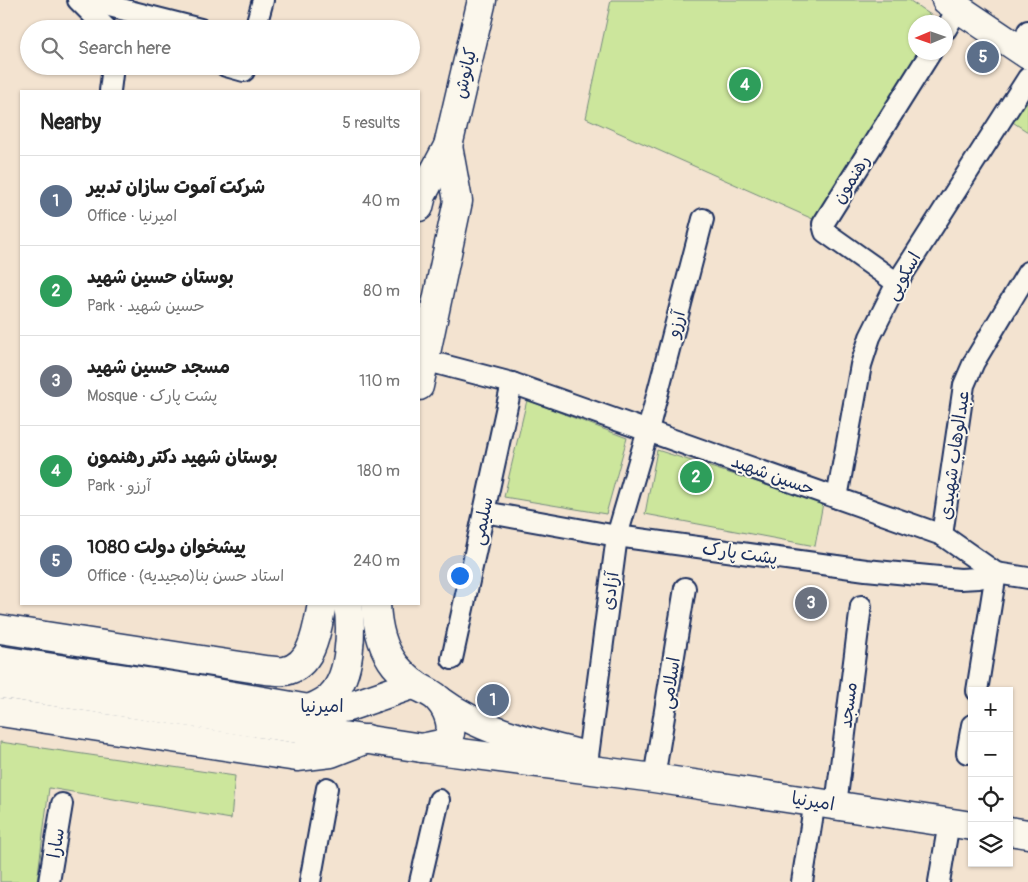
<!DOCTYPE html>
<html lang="en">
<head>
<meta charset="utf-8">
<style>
  body { margin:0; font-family:Pangolin,"Playpen Sans Arabic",sans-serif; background:#f2f2f2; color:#222 }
  .controls { position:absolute; right:15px; bottom:15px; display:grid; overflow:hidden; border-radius:0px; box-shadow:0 1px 4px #0004 }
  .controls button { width:45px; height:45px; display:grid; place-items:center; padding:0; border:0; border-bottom:1px solid #e0e0e0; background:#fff; color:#222; font:25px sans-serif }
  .compass { position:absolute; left:908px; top:15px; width:45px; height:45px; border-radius:50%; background:#fff; box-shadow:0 1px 4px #0004; rotate:268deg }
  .you { position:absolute; left:459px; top:575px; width:18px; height:18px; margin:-12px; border:4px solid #fff; border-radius:50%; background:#1a73e8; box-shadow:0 0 0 8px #1a73e833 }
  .badge { display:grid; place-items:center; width:32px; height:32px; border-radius:50%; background:#1f6fb2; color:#fff; font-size:16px; font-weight:700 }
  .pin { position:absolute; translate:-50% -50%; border:2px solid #fff; box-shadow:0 1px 5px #0006 }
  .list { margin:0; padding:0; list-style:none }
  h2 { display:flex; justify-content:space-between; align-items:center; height:65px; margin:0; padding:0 20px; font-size:21px }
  h2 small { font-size:16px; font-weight:400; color:#767676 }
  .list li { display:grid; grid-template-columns:32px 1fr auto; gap:15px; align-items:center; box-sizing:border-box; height:90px; padding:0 20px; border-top:1px solid #e0e0e0 }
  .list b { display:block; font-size:19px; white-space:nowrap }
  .list p { margin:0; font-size:16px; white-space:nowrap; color:#767676 }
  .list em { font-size:16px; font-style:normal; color:#767676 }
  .icon { flex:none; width:28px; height:28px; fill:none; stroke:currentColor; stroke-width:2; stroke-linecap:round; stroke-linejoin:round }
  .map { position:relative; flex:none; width:1028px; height:882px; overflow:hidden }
  .search { position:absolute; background:#fff; box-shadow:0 1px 4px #0004; left:20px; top:20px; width:400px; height:55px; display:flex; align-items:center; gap:12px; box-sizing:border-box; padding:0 18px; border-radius:28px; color:#767676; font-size:19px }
  .panel { position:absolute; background:#fff; box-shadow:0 1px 4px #0004; left:20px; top:90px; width:400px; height:515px; border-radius:0px }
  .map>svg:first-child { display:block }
</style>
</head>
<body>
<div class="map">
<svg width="1028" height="882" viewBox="0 0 1028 882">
  <rect width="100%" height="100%" fill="#f3e3d0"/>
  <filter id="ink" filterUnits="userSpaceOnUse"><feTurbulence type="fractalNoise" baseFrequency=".02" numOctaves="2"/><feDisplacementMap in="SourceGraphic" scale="10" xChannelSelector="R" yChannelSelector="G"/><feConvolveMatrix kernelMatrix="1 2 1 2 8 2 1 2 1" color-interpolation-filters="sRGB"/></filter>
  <g filter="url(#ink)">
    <g fill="#cce69c" stroke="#748a7d">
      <polygon points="611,0 909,0 938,20 937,22 916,22 916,52 918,53 815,220 586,118"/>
      <polygon points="1028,94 1028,132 1011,121"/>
      <polygon points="527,400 627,438 606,514 504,497"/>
      <polygon points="657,450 823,503 815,546 645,514"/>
      <polygon points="0,742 235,776 231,819 49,788 37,882 0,882"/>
    </g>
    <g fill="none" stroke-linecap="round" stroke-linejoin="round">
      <g stroke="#1b2f5e" stroke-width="24">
        <g id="street">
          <polyline points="78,0 107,29"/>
          <polyline points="86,0 200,29"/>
          <polyline points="255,29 263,0"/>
          <polyline points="946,29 958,8"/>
          <polyline points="1021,50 1028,31"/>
          <polyline points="226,66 244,71 245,66"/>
          <polyline points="110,91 113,66"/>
          <polyline points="897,283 825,232 823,224 931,52"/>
          <polyline points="424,360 512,383 942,535 996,573 1028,578"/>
          <polyline points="837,498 861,365 870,337 897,283 1028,78"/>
          <polyline points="484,512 617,536 866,570 960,579 979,578 996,573"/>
          <polyline points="942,535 964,385 974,362 1028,272"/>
          <polyline points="452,659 512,383"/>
          <polyline points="977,691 996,573"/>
          <polyline points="967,753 972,725"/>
          <polyline points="588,756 617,536 648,430 703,219"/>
          <polyline points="654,778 685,588"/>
          <polyline points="836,805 861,606"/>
          <polyline points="49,882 62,804"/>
          <polyline points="310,882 327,788"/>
          <polyline points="420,882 439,800"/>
          <polyline points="802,882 815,801"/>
          <polyline points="939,882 949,822"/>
        </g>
      </g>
      <g stroke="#1b2f5e" stroke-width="31">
        <g id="secondary">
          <polyline points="946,0 1028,55"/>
          <polyline points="419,207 422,195 448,146 482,0"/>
          <polyline points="419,386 458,201 448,146"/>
          <path d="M439,700C479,730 532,742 579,754"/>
          <polyline points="422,748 654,778 972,826"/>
          <polyline points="1009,831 1028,834"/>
        </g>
      </g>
      <g stroke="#1b2f5e" stroke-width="31">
        <g id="primary">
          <path d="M0,629L265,670C271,670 279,672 285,671C314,665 317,628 322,604"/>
          <polyline points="0,660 193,689 309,709 337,709 348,707 415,684"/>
          <path d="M0,684L422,748C428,746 438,746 444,742C457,732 448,711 440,701C435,694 424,690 417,686C410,681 401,672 395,665C381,647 377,626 376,604"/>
          <path d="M309,709C318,705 326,702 332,695C351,675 352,629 348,604"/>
          <polyline points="0,712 297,757 331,753 367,739"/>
        </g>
      </g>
      <use href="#street" stroke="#fbf7ec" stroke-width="20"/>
      <use href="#secondary" stroke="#fbf7ec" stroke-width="28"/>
      <use href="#primary" stroke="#fbf7ec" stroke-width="28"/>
    </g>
  </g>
  <g text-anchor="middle" stroke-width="4" stroke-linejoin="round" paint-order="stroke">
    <g font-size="18" fill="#1b2f5e" stroke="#fbf7ec">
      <text transform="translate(465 73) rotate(-77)" y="6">کیانوش</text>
      <text transform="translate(851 179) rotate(-58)" y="6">رهنمون</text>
      <text transform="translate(903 276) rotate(-60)" y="6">اسکویی</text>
      <text transform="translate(676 324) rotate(-75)" y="6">آرزو</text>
      <text transform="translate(954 455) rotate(-82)" y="6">عبدالوهاب شهیدی</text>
      <text transform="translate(773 475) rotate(20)" y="6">حسین شهید</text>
      <text transform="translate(482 521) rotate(-78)" y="6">سلیمی</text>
      <text transform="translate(740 553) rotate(8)" y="6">پشت پارک</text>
      <text transform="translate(610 591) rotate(-82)" y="6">آزادی</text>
      <text transform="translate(670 683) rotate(-81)" y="6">اسلامی</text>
      <text transform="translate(848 705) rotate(-83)" y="6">مسجد</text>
      <text x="322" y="712">امیرنیا</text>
      <text transform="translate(813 801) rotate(9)" y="6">امیرنیا</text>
      <text transform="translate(56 843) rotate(-81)" y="6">سارا</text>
    </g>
  </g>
</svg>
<div class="controls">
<button>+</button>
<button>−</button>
<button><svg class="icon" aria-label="locate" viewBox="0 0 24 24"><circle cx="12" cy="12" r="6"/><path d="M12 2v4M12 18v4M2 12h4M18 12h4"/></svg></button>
<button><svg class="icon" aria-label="layers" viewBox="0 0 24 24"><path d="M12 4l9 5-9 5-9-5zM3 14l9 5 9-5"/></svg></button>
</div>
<svg class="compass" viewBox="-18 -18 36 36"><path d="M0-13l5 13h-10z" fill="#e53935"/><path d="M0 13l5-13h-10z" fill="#767676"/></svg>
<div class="you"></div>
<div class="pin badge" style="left:493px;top:700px;background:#5c6f8a">1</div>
<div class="pin badge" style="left:696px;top:477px;background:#2e9e5b">2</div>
<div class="pin badge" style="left:811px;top:603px;background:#6b7280">3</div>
<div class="pin badge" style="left:745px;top:85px;background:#2e9e5b">4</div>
<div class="pin badge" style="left:983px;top:57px;background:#5c6f8a">5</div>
<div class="search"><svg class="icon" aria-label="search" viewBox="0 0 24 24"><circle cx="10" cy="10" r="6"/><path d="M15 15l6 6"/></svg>Search here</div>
<section class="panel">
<h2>Nearby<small>5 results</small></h2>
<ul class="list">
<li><span class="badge" style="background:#5c6f8a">1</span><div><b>شرکت آموت سازان تدبیر</b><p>Office · امیرنیا</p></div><em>40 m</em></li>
<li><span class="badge" style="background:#2e9e5b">2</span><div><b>بوستان حسین شهید</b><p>Park · حسین شهید</p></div><em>80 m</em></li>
<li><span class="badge" style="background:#6b7280">3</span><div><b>مسجد حسین شهید</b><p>Mosque · پشت پارک</p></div><em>110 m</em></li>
<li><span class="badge" style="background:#2e9e5b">4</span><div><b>بوستان شهید دکتر رهنمون</b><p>Park · آرزو</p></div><em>180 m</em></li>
<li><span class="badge" style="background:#5c6f8a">5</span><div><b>پیشخوان دولت 1080</b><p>Office · استاد حسن بنا(مجیدیه)</p></div><em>240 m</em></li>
</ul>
</section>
</div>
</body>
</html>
